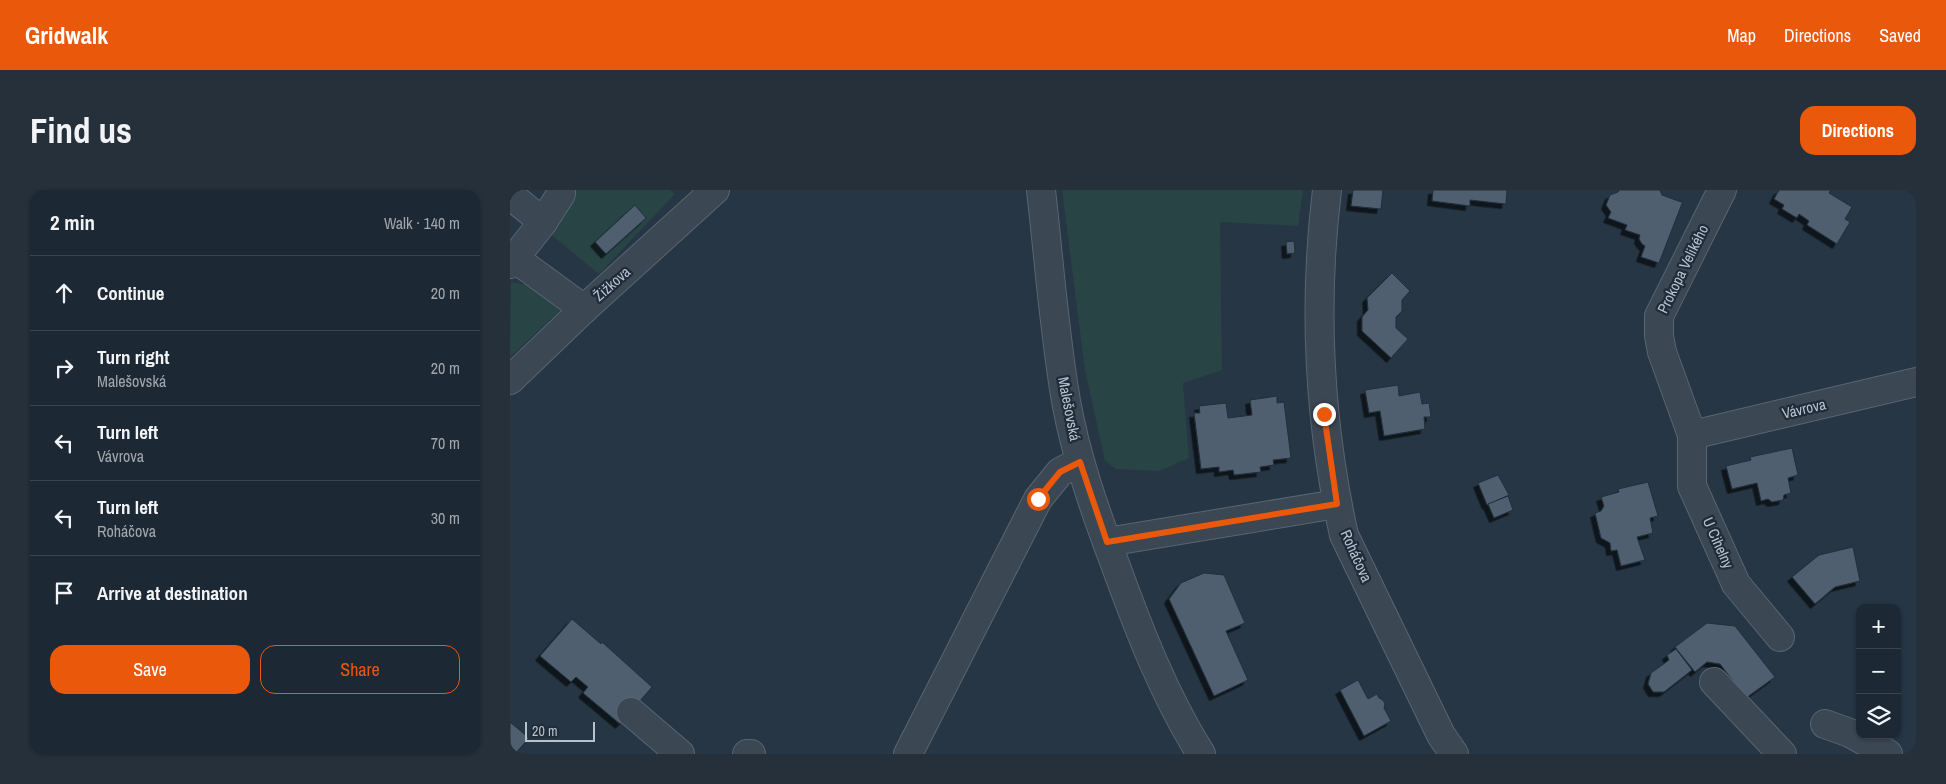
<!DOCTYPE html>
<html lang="en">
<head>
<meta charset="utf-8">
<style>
  body { margin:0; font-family:"Archivo Narrow",sans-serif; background:#25303b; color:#f1f3f6 }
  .controls { position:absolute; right:15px; bottom:15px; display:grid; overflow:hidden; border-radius:10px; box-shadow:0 1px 4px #0004 }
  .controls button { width:45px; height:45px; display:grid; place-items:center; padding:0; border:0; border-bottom:1px solid #3a444e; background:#1c2833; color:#f1f3f6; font:25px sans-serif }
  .scale { position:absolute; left:15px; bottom:12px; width:70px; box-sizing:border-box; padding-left:5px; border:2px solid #b8c2cd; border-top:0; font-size:14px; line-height:18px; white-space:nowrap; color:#b8c2cd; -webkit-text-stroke:4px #1f2c39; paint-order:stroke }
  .stop { position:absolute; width:15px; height:15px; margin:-11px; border:4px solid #ea580c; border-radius:50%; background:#fff }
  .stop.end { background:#ea580c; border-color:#fff; box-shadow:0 1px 5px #0008 }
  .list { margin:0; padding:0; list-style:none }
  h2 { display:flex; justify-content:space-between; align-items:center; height:65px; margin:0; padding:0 20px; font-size:21px }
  h2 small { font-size:16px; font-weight:400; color:#a0a6ac }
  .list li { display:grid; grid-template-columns:32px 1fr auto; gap:15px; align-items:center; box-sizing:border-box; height:75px; padding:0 20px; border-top:1px solid #3a444e }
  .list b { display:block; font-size:19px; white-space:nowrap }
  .list p { margin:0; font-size:16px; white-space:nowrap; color:#a0a6ac }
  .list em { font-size:16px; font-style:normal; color:#a0a6ac }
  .actions { display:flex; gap:10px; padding:15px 20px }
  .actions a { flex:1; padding:11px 0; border:1px solid #ea580c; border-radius:15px; text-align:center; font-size:18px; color:#ea580c }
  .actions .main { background:#ea580c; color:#fff }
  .icon { flex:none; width:28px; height:28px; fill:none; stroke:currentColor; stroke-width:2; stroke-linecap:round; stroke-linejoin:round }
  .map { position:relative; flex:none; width:1406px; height:564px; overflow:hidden; border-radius:15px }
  header { display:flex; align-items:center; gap:30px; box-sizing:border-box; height:70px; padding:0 25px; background:#ea580c; color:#fff }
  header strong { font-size:24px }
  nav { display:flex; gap:28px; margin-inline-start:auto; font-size:18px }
  .intro { display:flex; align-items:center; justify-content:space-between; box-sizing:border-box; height:120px; padding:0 30px }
  h1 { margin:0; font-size:35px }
  .button { padding:12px 22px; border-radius:15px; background:#ea580c; color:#fff; font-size:18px; font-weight:700 }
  main { display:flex; gap:30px; padding:0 30px }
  aside { flex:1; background:#1c2833; border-radius:15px; box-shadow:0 1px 4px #0004 }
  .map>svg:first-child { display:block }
</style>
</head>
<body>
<header>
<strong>Gridwalk</strong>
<nav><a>Map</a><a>Directions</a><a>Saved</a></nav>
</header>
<div class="intro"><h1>Find us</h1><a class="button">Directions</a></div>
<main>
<aside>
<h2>2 min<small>Walk · 140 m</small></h2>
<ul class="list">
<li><svg class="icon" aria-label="ahead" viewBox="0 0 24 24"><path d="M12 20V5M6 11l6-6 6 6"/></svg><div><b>Continue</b></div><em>20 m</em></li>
<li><svg class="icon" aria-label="right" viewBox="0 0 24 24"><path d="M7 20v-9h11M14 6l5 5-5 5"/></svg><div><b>Turn right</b><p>Malešovská</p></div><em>20 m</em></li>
<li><svg class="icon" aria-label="left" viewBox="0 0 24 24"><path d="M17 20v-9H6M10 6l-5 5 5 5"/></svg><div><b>Turn left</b><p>Vávrova</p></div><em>70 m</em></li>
<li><svg class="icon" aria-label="left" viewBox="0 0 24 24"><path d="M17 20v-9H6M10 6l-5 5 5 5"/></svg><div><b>Turn left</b><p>Roháčova</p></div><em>30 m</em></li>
<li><svg class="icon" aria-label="arrive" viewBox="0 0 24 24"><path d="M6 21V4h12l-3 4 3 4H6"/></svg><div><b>Arrive at destination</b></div></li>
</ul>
<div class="actions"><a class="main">Save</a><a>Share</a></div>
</aside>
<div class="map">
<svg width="1406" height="564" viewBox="0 0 1406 564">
  <defs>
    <filter id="shadow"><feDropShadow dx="-4.5" dy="4.5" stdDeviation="0" flood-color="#0009"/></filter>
  </defs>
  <rect width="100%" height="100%" fill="#263644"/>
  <g fill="#284445">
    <polygon points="61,0 160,0 165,4 89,84 32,37"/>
    <polygon points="552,0 793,0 788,36 710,32 712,180 673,193 679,268 649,281 606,279 595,271 575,180"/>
    <polygon points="1,92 37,99 55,116 0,167"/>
  </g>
  <g fill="#4f5f6f" stroke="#212e3b" filter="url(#shadow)">
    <polygon points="843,0 873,0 871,19 841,16"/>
    <polygon points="923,0 997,0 996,14 960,10 960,16 922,11"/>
    <polygon points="1109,0 1150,0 1152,5 1171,12 1173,11 1149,73 1131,67 1135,56 1132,54 1129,49 1130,45 1115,40 1117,35 1098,28 1101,22 1096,15 1100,5 1108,2"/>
    <polygon points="1269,0 1321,0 1319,3 1342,17 1335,29 1340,32 1327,54 1297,35 1299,31 1289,24 1287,28 1272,19 1274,15 1264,9"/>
    <polygon points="125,15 136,28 96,64 85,52"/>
    <polygon points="784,51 785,63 777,64 776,52"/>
    <polygon points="882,83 900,101 892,110 892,121 886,127 886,138 898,149 881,168 852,141 852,127 858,120 857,108"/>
    <polygon points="888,195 889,206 910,202 912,214 919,213 921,227 914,227 915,239 874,246 870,221 859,223 855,200"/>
    <polygon points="767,206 767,213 774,212 781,268 763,270 764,275 750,277 751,282 724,285 723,280 709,282 709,277 691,279 684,223 690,223 689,216 716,213 718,228 742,225 740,210"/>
    <polygon points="1282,258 1288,285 1278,288 1281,303 1274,305 1273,310 1262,312 1258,309 1251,311 1247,293 1222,299 1216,276 1241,270 1240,267"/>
    <polygon points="988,285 999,305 977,315 968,293"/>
    <polygon points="1138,292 1148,326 1140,328 1143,343 1127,347 1135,370 1111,376 1107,360 1101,361 1100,353 1091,348 1085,323 1091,321 1094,316 1091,307 1109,302 1108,299"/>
    <polygon points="998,306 1003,320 984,328 978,314"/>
    <polygon points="1343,357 1350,391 1325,397 1305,414 1282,387 1309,365"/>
    <polygon points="694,383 714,385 735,433 716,441 738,490 704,506 659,409 671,393"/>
    <polygon points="62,429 91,454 92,452 142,497 110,534 73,503 78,497 66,487 61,492 30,466"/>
    <polygon points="1197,433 1225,436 1265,487 1236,508 1210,474 1197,472 1185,482 1165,457"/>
    <polygon points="1166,459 1182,480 1154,502 1143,502 1138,494 1141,483 1159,470 1157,465"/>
    <polygon points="848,490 858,509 867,504 869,508 873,510 875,514 874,518 881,531 854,546 830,500"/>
    <polygon points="0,532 19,548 5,564 0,564"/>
  </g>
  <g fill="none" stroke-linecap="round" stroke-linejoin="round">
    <g stroke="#596571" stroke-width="30">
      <g id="minor">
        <path d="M531,0C539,70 544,141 556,211C566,267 585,321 605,374C629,440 654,505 691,564"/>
        <path d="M817,0C803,115 809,232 834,345L931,545L944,564"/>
        <polyline points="1212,0 1149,126 1149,146 1152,162 1182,245 1182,296 1226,394 1270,447"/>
        <polyline points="0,5 33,32"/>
        <polyline points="0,65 74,119"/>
        <polyline points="0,74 33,32 51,4 51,0"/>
        <polyline points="0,190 74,119 205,0"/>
        <polyline points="1182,245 1406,192"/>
        <polyline points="597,352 827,314"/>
        <polyline points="1204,492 1272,564"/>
        <polyline points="121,522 170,564"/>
        <polyline points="1315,534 1340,543 1378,564"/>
        <polyline points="237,564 241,564"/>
        <polyline points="398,564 528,309 550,282 569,272"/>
      </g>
    </g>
    <use href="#minor" stroke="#3b4753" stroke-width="28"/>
  </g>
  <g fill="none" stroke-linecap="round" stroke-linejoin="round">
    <polyline stroke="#ea580c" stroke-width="6" points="528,309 550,282 570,272 597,352 827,314 814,224"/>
  </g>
  <g text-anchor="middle" stroke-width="4.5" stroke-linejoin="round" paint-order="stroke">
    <g font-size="15" fill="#b8c2cd" stroke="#1f2c39">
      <text transform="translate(1173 79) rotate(-64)" y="5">Prokopa Velikého</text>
      <text transform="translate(102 94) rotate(-42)" y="5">Žižkova</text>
      <text transform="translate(559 219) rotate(79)" y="5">Malešovská</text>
      <text transform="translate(1294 219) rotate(-13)" y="5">Vávrova</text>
      <text transform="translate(1208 353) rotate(66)" y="5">U Cihelny</text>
      <text transform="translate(846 366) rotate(66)" y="5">Roháčova</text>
    </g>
  </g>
</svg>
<div class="controls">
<button>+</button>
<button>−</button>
<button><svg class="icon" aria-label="layers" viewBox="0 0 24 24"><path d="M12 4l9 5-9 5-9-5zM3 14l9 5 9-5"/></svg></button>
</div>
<div class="scale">20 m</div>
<div class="stop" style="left:528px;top:309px"></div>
<div class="stop end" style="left:814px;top:224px"></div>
</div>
</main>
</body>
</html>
